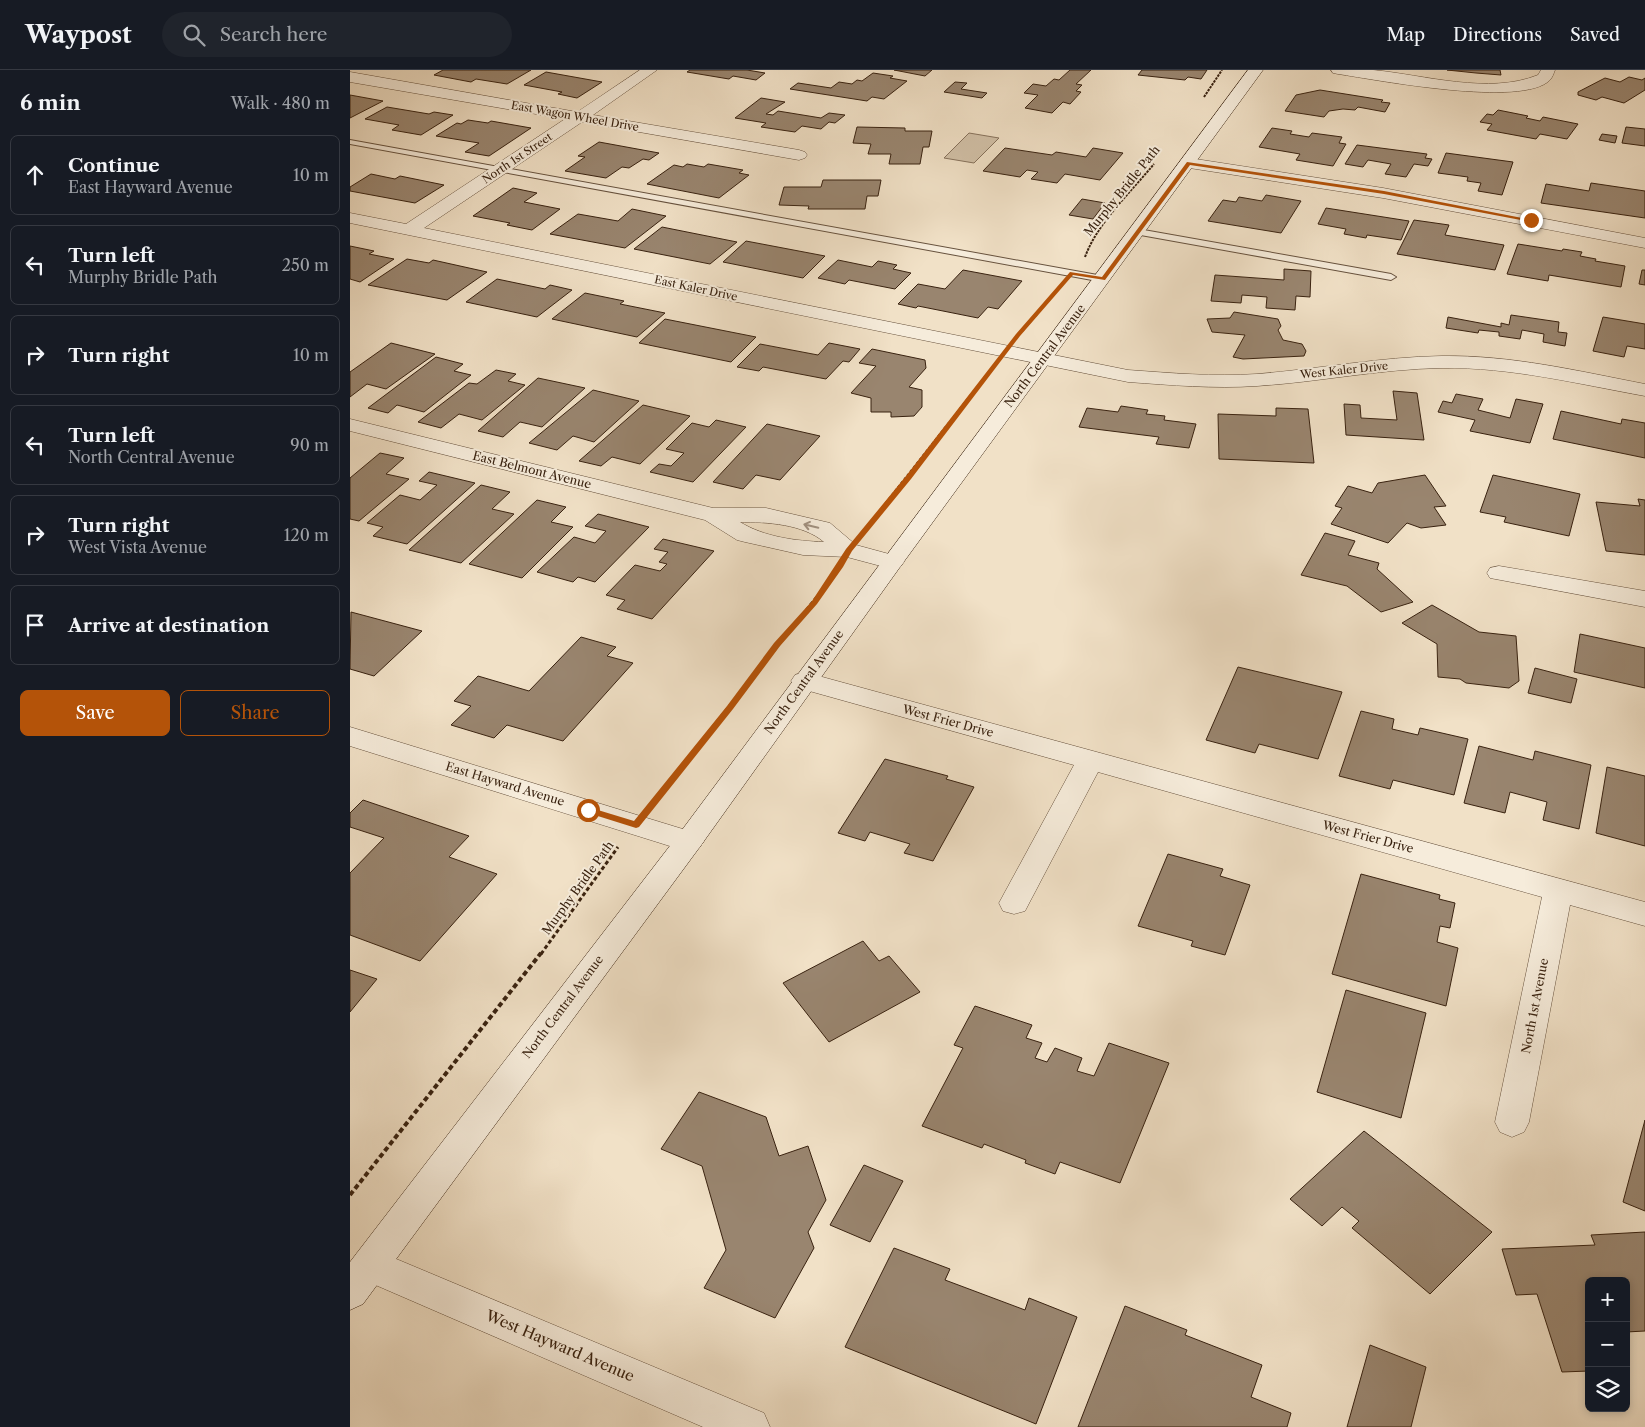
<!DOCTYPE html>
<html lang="en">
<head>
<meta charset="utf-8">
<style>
  body { margin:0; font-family:"Libre Caslon Text",serif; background:#20242c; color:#f1f3f6 }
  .controls { position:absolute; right:15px; bottom:15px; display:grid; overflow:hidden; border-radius:8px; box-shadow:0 2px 8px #0003 }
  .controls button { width:45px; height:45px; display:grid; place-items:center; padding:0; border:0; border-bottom:1px solid #363941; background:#171b24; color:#f1f3f6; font:25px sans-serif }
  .stop { position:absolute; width:15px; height:15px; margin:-11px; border:4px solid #b45309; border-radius:50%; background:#fff }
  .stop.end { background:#b45309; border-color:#fff; box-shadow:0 1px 5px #0008 }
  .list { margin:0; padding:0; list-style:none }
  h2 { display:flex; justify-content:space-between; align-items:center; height:65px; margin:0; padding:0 20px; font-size:21px }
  h2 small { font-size:16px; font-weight:400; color:#9ea1a6 }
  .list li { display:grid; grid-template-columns:32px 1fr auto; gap:15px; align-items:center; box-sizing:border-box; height:80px; margin:0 10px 10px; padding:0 10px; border:1px solid #363941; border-radius:8px }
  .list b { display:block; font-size:19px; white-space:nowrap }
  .list p { margin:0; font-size:16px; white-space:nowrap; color:#9ea1a6 }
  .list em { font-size:16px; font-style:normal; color:#9ea1a6 }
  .actions { display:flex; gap:10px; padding:15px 20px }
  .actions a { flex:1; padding:11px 0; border:1px solid #b45309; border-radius:8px; text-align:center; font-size:18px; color:#b45309 }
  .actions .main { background:#b45309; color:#fff }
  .icon { flex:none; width:28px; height:28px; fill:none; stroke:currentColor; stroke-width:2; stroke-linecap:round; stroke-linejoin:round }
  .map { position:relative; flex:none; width:1295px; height:1357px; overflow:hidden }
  header { display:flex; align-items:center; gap:30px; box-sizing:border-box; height:70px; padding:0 25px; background:#171b24; border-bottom:1px solid #363941 }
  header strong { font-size:24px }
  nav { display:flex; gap:28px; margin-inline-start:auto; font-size:18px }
  .search { width:350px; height:45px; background:#20242c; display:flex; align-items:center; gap:12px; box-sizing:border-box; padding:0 18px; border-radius:28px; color:#9ea1a6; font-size:19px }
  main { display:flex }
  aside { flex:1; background:#171b24 }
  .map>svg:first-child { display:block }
</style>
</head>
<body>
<header>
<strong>Waypost</strong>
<div class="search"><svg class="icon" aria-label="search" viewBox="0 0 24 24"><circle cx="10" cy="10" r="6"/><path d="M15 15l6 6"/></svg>Search here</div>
<nav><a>Map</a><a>Directions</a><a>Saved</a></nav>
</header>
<main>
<aside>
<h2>6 min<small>Walk · 480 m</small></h2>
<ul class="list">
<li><svg class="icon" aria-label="ahead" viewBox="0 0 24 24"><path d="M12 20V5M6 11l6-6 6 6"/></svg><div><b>Continue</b><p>East Hayward Avenue</p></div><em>10 m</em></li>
<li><svg class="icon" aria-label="left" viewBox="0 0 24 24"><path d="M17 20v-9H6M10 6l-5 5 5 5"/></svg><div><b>Turn left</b><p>Murphy Bridle Path</p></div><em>250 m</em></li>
<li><svg class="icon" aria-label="right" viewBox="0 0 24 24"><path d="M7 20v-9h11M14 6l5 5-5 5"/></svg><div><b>Turn right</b></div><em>10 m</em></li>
<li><svg class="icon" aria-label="left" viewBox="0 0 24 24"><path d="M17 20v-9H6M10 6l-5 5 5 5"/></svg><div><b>Turn left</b><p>North Central Avenue</p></div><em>90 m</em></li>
<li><svg class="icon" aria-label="right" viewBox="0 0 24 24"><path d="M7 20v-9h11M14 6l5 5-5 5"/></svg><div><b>Turn right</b><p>West Vista Avenue</p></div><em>120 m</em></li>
<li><svg class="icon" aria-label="arrive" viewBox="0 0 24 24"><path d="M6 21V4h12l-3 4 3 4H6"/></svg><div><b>Arrive at destination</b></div></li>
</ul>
<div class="actions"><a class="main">Save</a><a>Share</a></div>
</aside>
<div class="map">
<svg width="1295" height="1357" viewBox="0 0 1295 1357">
  <rect width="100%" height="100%" fill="#f1e1c7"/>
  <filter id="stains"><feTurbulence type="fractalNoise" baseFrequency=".004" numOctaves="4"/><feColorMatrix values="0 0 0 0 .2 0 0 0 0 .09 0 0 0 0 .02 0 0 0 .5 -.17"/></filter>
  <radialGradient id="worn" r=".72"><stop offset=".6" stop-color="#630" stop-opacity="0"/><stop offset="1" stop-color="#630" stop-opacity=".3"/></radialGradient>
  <polygon fill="#d2c1a8" stroke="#86725c" points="619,63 649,68 624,93 594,88"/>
  <g fill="#99856f" stroke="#392210">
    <polygon points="93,0 181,0 157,14 126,9 121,12 84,5"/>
    <polygon points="340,0 397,0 415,3 406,10 383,6 379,9 337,2"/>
    <polygon points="544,0 582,0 575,6"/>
    <polygon points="720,0 741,0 726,14 732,15 726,21 731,22 720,34 713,32 702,43 675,38 688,25 674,23 683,14 696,16 704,9 709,10"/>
    <polygon points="792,0 857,0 851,9 838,7 835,10 788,5"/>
    <polygon points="1097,0 1150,0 1151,5 1126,3"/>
    <polygon points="196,2 252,12 227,28 208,24 212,22 174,15"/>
    <polygon points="523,3 543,6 540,8 557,11 534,29 522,27 517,31 440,19 448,13 481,18 489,12 502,14 507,10 512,11"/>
    <polygon points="1279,7 1292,10 1295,8 1295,20 1274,33 1252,27 1246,30 1228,25 1228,22 1255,8 1270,12"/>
    <polygon points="605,12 617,13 611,19 637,23 632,28 594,22"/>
    <polygon points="970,20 1033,30 1031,32 1040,33 1035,42 1008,37 1005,40 993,39 979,41 974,47 935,41 946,25"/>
    <polygon points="0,25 33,31 0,48"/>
    <polygon points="411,28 435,32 416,44 423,45 428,41 471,48 479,43 495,45 485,53 479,52 471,59 452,56 445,62 411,57 416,53 385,48"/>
    <polygon points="37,37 79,44 84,42 103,45 71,65 42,60 49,55 15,49"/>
    <polygon points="1148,40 1178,46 1176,48 1190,51 1193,47 1228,54 1217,69 1190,64 1186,69 1137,60 1142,54 1130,52 1137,44 1143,45"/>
    <polygon points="118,50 138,53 141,51 181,58 139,86 115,82 129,73 86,66 107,53 111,54"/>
    <polygon points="507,57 555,58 555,61 582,61 579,77 573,77 570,94 539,94 541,84 518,84 521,74 503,73"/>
    <polygon points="1276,57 1295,59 1295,76 1272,73"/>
    <polygon points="922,58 942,61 940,64 959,67 962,63 992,67 989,73 996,74 983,96 946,90 950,84 909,77"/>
    <polygon points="1252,64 1267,66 1265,73 1249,70"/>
    <polygon points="249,72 309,83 299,90 293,89 279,98 272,97 256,108 215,101 235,87 228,86"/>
    <polygon points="1007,75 1077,84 1075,88 1082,89 1078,96 1064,94 1056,107 1035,104 1041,94 1018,90 1013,97 995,94"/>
    <polygon points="655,78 702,85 706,82 736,87 743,78 773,83 750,110 715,104 707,113 681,109 688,102 677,100 670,107 633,101"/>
    <polygon points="1096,83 1163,92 1152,125 1128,121 1131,113 1117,111 1118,107 1088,103"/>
    <polygon points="337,94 354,97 358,94 393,100 389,103 399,105 369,128 297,114 324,95 333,97"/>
    <polygon points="21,104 45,109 50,106 94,115 65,133 0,121 0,117"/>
    <polygon points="473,110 531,110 528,126 517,126 515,139 458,139 459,136 429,135 434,117 471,117"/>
    <polygon points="1241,113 1295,121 1295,148 1191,133 1196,114 1239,121"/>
    <polygon points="163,118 187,123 174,132 210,139 182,160 157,155 160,153 123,146"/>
    <polygon points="916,125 951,131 931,163 858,151 873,130 886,132 889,127 912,131"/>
    <polygon points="732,129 755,133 743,149 719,145"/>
    <polygon points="976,138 1059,151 1051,170 1017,165 1016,168 994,164 996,159 968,154"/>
    <polygon points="282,139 316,146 275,178 200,164 228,144 268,151"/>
    <polygon points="1064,150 1099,155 1095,165 1154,175 1145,200 1047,184"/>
    <polygon points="312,157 387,172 360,194 284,179"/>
    <polygon points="396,171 475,186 453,208 373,192"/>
    <polygon points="1168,174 1212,181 1213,179 1232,182 1230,186 1246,189 1245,191 1275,196 1271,217 1199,205 1198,211 1157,204"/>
    <polygon points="0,176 24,181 19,184 44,189 10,212 0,209"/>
    <polygon points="57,189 79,193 83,190 137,202 97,230 18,215"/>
    <polygon points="488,190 522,197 528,191 547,195 543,199 561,203 545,219 499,210 495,214 468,208"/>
    <polygon points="934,199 961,201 960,227 946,226 945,240 916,238 917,227 892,225 891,233 861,231 865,205 934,210"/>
    <polygon points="613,200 672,211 648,239 638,237 628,248 568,236 566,238 548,234 568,214 595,219"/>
    <polygon points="1292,200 1295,200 1295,215 1289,214"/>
    <polygon points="147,209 195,219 200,215 222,220 187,247 116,232"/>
    <polygon points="235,223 274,231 270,234 315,243 287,267 202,249"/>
    <polygon points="884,242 928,249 931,256 928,260 933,270 952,274 956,281 954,286 893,289 883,287 895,265 862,262 857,249 880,248"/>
    <polygon points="1161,245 1209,252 1208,262 1217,263 1215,276 1193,272 1194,264 1172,260 1170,269 1149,266 1149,262 1129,260 1128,263 1096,258 1098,247 1151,257 1151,253 1159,255"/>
    <polygon points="1253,247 1295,254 1295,279 1277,276 1274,287 1243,281"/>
    <polygon points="315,249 406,267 381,292 289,273"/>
    <polygon points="41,273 85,284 36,319 17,314 0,327 0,302"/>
    <polygon points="479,273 510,279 499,292 493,291 476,309 413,297 409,301 387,297 410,274 468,285"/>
    <polygon points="522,279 575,290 576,298 559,317 572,320 572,337 564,346 541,347 541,342 521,342 521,328 501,323 526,296 509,293"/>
    <polygon points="86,287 113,294 104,301 121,305 74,342 47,335 38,343 18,338"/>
    <polygon points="146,300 166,304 158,311 175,315 132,350 109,344 91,358 68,352 119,313 127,314"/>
    <polygon points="188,308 235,318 192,357 170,352 153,367 128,361"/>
    <polygon points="243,320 289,331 244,372 223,366 207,380 179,373"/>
    <polygon points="1043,321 1067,323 1074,370 996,365 994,334 1010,335 1011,348 1047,350"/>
    <polygon points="1106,324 1133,329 1128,340 1160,348 1166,329 1193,334 1180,373 1120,361 1125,350 1088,342 1093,331 1102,333"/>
    <polygon points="293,335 340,346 290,394 262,387 251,396 229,391"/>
    <polygon points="771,336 798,340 796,344 815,346 814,350 846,354 839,378 806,374 809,367 729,357 737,338 768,342"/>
    <polygon points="926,338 958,339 964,393 869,389 868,344 926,346"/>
    <polygon points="1211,341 1271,354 1272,349 1295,353 1295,388 1203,369"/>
    <polygon points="366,350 396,357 343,412 300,402 309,394 321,396 334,383 316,379 342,353 359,357"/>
    <polygon points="417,354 470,366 430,410 406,405 393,419 363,412"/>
    <polygon points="30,383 54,388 36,404 59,409 9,451 0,449 0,408"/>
    <polygon points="79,402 125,413 57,474 23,466 33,457 17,453 50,425 70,430 87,415 69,411"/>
    <polygon points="1075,405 1096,436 1084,437 1096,455 1071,458 1057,453 1038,473 981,454 992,438 985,436 998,416 1022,423 1028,413"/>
    <polygon points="1143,405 1230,424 1219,466 1154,452 1156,447 1130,442"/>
    <polygon points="131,415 160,422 142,439 164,444 111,493 59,480"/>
    <polygon points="1288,429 1295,430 1295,485 1256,481 1246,432 1290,436"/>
    <polygon points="187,430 216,437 201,452 223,457 172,508 119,494"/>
    <polygon points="248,444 299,457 245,512 228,507 223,512 187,502 224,467 245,473 256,461 235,456"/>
    <polygon points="975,463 1005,471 998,485 1029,493 1027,499 1063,532 1031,542 997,516 951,505"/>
    <polygon points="313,469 364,481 302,549 267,539 275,530 256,525 285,495 310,501 317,494 309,492 318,482 304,479"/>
    <polygon points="1082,535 1129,562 1166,566 1169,611 1159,618 1116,613 1110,609 1088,607 1087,574 1052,553"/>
    <polygon points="1,542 72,561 24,606 0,599"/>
    <polygon points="1230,564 1295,578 1295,618 1224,602"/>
    <polygon points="231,567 266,577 257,586 283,593 213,671 157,655 144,668 101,655 121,636 104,631 128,606 179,621"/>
    <polygon points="888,597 992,622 968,689 909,674 905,683 856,670"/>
    <polygon points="1185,598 1227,609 1221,633 1178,623"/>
    <polygon points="1011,641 1044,649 1042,659 1068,665 1070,658 1118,669 1104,725 1043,710 1040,719 989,706"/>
    <polygon points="1129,676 1183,690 1185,681 1241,695 1229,759 1193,750 1197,732 1160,722 1155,743 1114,733"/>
    <polygon points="535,689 598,706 596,709 624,717 583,791 554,783 560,774 520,762 515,771 488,763"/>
    <polygon points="1257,697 1295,706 1295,776 1246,763"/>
    <polygon points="13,730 119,766 99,787 147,804 70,891 0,865 0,803 34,768 0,757 0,743"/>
    <polygon points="818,784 873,799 870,806 900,815 875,885 841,876 843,871 788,856"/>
    <polygon points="1011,804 1090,825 1089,829 1105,833 1100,858 1090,856 1087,872 1108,878 1096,936 982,904"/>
    <polygon points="513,871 529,891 539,886 570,922 479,972 433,913"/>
    <polygon points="0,900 27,909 0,942"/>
    <polygon points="996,920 1076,943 1051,1048 967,1022"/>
    <polygon points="625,936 682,955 676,968 692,973 685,988 697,992 705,978 732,988 727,1001 744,1006 759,973 819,993 770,1113 710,1092 705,1104 675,1093 676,1090 634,1074 632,1078 572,1056 613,978 604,975"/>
    <polygon points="349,1022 416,1047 429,1086 458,1076 476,1130 458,1162 464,1178 425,1248 354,1218 376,1180 352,1096 311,1079"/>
    <polygon points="1295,1050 1295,1141 1273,1132"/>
    <polygon points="1014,1061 1142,1162 1080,1224 1002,1158 1009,1151 992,1137 972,1156 940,1129"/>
    <polygon points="514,1095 553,1111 520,1172 480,1155"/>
    <polygon points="1295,1162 1295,1261 1276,1262 1276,1211 1239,1211 1239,1301 1212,1302 1187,1224 1166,1225 1152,1179 1245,1175 1241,1165"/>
    <polygon points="544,1178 600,1199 595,1210 675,1240 679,1228 727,1247 686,1354 495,1277"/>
    <polygon points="775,1236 837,1260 835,1265 912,1295 901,1327 941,1343 937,1357 728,1357"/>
    <polygon points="1020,1275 1076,1297 1061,1357 997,1357"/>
  </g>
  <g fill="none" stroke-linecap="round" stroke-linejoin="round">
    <g stroke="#67523e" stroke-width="2">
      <g id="lane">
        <polygon points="0,70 753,206 758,209 753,212 0,74"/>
        <polygon points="788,159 1041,204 1046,207 1041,210 785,164 784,162"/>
      </g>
    </g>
    <g stroke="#67523e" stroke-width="1">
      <g id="street">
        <path d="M290,0H307L243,45L449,80L455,82L457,85L455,88L449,90L232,52L74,158L778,300C821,303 864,307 907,304C969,299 1030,287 1092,286C1161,285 1228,301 1295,314V326C1228,314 1161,297 1092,298C1030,299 969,312 907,316C864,319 821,315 778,312L0,153V143L56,154L215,49L0,12V2L227,42Z"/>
        <path d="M981,0C995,0 1009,0 1023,0C1075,5 1139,25 1188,5L1191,0H1205C1204,3 1202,8 1200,10C1173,38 1028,10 988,4L983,3Z"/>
        <polygon points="839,88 1033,118 1295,168 1295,178 1033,128 833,97 831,93 833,89"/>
        <path d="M0,349L363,438H416L480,453L506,475L550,487L554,492L550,497L542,499L497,487L453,485L395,472L387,470L355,450L0,361ZM390,452C417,452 453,454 474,472C446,471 414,467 390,452Z"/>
        <polygon points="1149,496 1295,521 1295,537 1140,508 1137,503 1140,498"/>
        <polygon points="454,602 1295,832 1295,856 1220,835 1179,1052 1174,1062 1162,1067 1150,1062 1145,1052 1192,827 748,702 675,841 664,844 653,841 649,833 724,695 445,617 441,611 445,605"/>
        <polygon points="0,657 349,764 354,771 349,778 339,782 0,676"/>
        <polygon points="20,1178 414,1343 420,1357 353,1357 7,1207 1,1195 7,1183"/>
      </g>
    </g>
    <g stroke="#392210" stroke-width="1">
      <polygon id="secondary" points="898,0 913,0 550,497 349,778 13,1234 0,1240 0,1192 329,764"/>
    </g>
    <g stroke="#392210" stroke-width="2" stroke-dasharray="2.5 1" stroke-linecap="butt">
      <polyline points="854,27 872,0"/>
      <path d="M735,187C748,152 780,123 804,94"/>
      <polyline points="702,226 707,220"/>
    </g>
    <g stroke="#392210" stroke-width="2.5" stroke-dasharray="3 2" stroke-linecap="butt">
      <polyline points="672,261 703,225"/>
      <polyline points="514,461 640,301"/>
      <polyline points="477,514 485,503"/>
    </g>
    <g stroke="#392210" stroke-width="3" stroke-dasharray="4 2.5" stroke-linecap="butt">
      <polyline points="302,733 478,513"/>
      <polyline points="191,884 268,777"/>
    </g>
    <polyline stroke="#392210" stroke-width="4" stroke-dasharray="5 3" stroke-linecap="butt" points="0,1125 191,883"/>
    <use href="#lane" fill="#f6ecdb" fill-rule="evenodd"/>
    <use href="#street" fill="#f6ecdb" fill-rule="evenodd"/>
    <use href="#secondary" fill="#f6ecdb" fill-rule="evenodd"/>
  </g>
  <defs><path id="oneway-shaft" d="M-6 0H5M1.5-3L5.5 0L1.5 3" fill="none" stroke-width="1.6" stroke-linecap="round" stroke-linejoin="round" transform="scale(1.25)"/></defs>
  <use stroke="#a19180" href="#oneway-shaft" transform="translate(461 456) rotate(-167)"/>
  <polygon fill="#b45309" points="837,92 1034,121 1183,150 1181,152 1034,124 840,95 755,210 723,205 670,266 561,409 502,481 493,497 467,534 430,576 383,639 289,757 286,758 235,742 235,738 238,737 284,751 377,636 424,573 462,531 496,479 556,406 666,264 720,202 752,207"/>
  <g text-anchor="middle" stroke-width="4" stroke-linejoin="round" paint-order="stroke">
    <g font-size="11" fill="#392210" stroke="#f6ecdb">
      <text transform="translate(225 46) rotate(10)" y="4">East Wagon Wheel Drive</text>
      <text transform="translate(167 88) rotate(-34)" y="4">North 1st Street</text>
      <text transform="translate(346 218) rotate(12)" y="4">East Kaler Drive</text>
      <text transform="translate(994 300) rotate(-6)" y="4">West Kaler Drive</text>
    </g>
    <g font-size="12" fill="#392210" stroke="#f6ecdb">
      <text transform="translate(772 121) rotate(-51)" y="4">Murphy Bridle Path</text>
      <text transform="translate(695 286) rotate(-53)" y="4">North Central Avenue</text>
      <text transform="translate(182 400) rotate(14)" y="4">East Belmont Avenue</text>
      <text transform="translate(454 612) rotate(-54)" y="4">North Central Avenue</text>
      <text transform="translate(598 651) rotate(15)" y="4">West Frier Drive</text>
      <text transform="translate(155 714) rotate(17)" y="4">East Hayward Avenue</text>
      <text transform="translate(1018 767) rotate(15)" y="4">West Frier Drive</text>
      <text transform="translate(228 818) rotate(-54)" y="4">Murphy Bridle Path</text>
      <text transform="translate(1185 936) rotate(-79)" y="4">North 1st Avenue</text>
      <text transform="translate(213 937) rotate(-53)" y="4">North Central Avenue</text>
    </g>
    <g font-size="15" fill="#392210" stroke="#f6ecdb">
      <text transform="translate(210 1276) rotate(23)" y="5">West Hayward Avenue</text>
    </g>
  </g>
  <rect width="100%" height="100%" filter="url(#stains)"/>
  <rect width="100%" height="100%" fill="url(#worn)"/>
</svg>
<div class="controls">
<button>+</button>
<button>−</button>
<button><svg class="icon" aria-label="layers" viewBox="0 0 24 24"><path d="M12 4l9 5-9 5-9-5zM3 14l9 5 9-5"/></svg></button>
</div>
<div class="stop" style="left:238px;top:740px"></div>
<div class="stop end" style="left:1181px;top:150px"></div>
</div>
</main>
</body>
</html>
